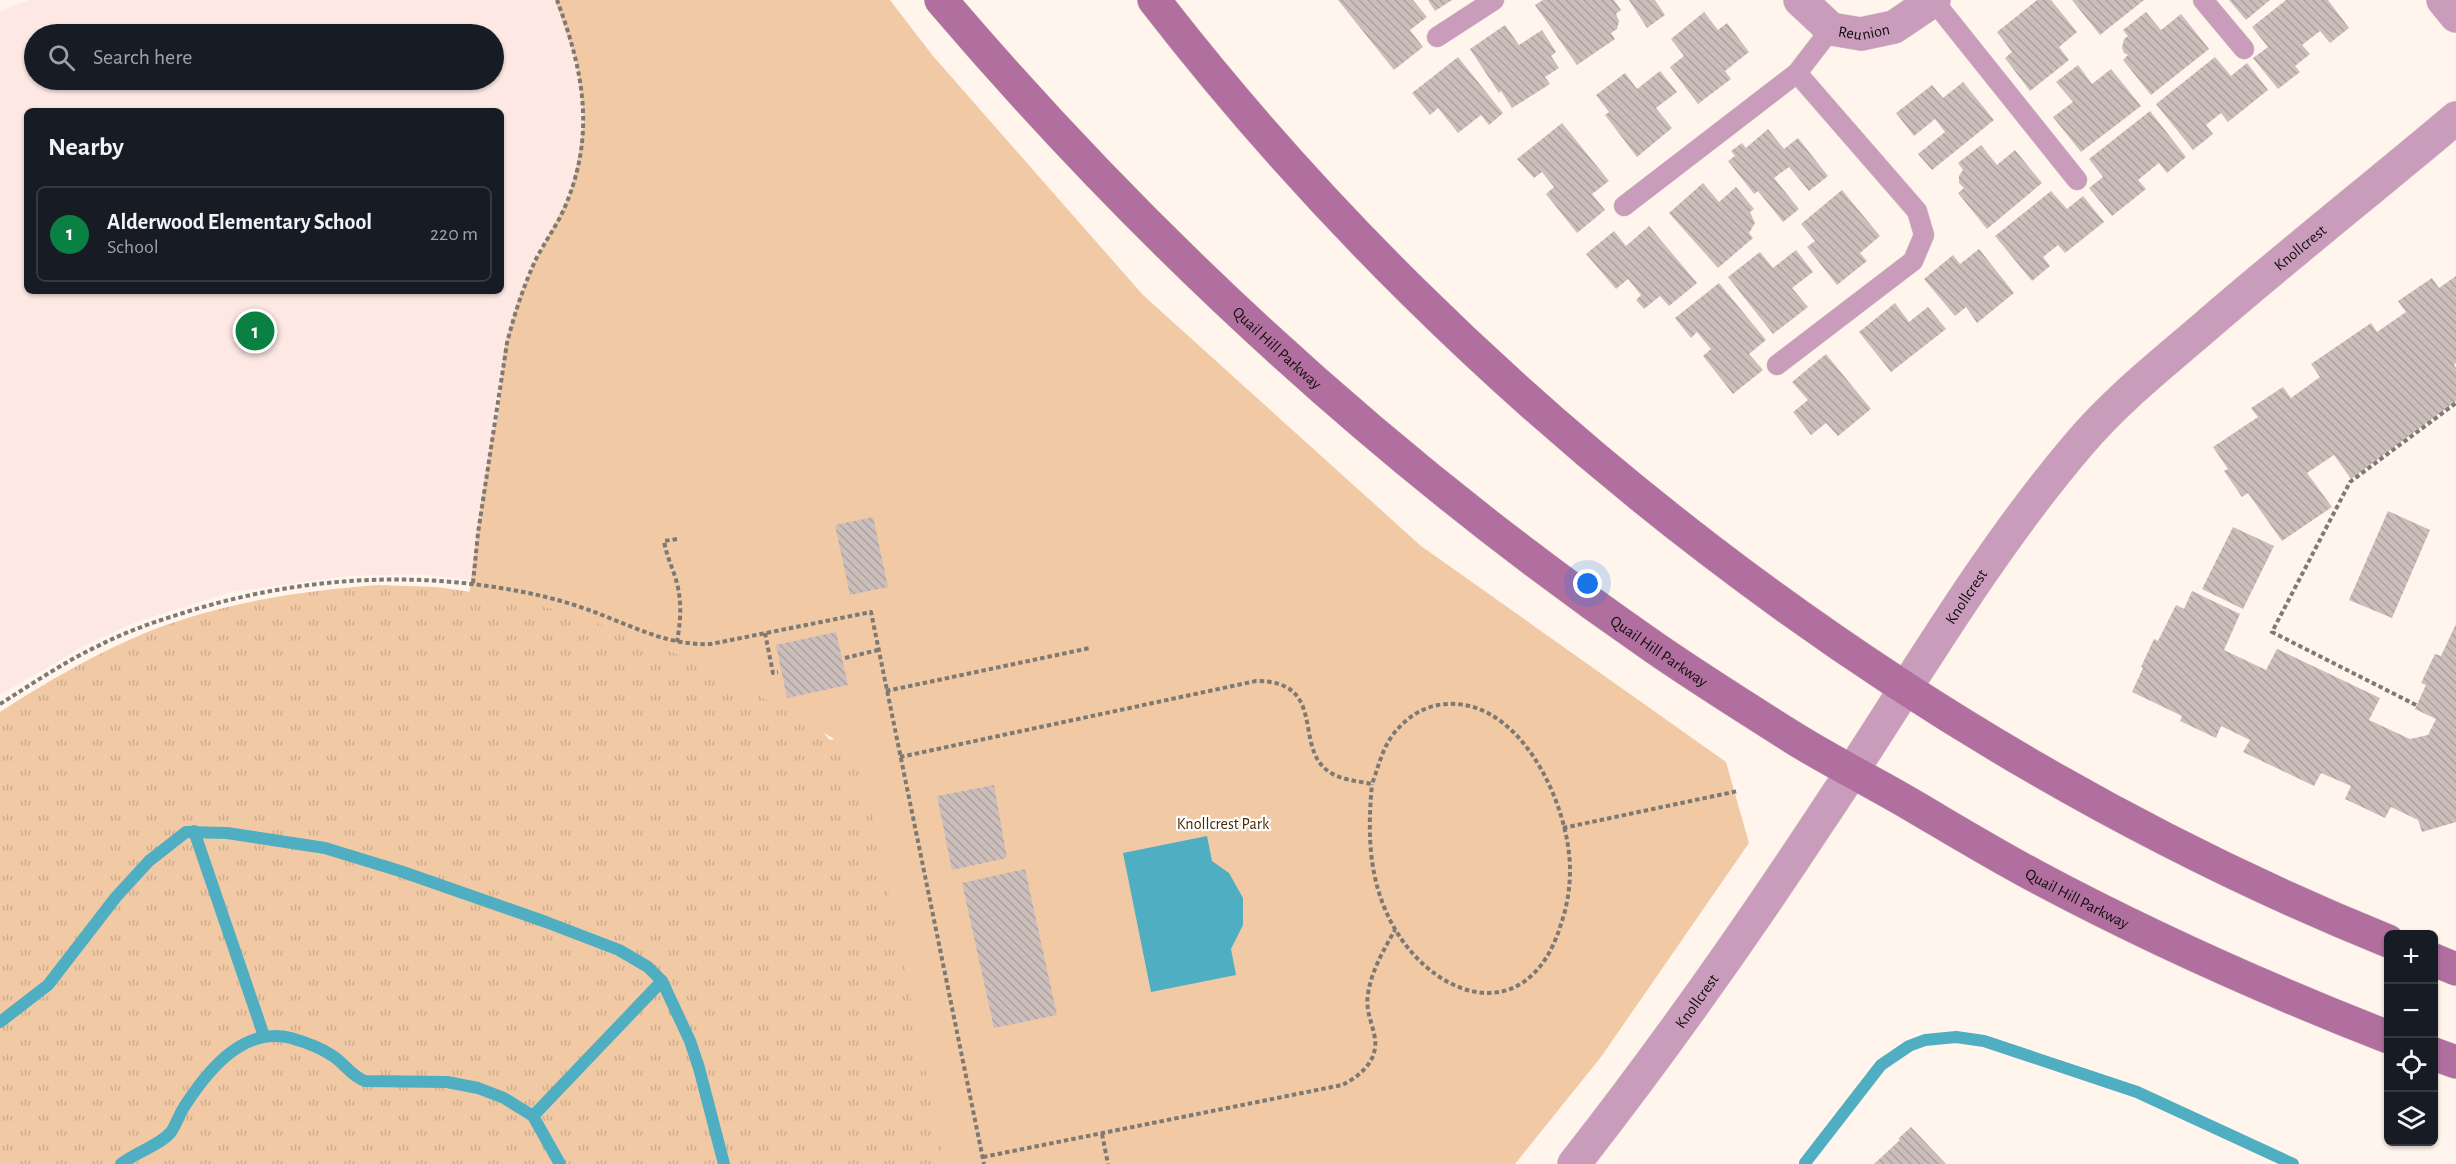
<!DOCTYPE html>
<html lang="en">
<head>
<meta charset="utf-8">
<style>
  body { margin:0; font-family:"Alegreya Sans",sans-serif; background:#242831; color:#f1f3f6 }
  .controls { position:absolute; right:18px; bottom:18px; display:grid; overflow:hidden; border-radius:9px; box-shadow:0 2px 4px #0004 }
  .controls button { width:54px; height:54px; display:grid; place-items:center; padding:0; border:0; border-bottom:2px solid #363941; background:#171b24; color:#f1f3f6; font:30px sans-serif }
  .you { position:absolute; left:1588px; top:584px; width:21px; height:21px; margin:-15px; border:4px solid #fff; border-radius:50%; background:#1a73e8; box-shadow:0 0 0 9px #1a73e833 }
  .badge { display:grid; place-items:center; width:39px; height:39px; border-radius:50%; background:#0b8043; color:#fff; font-size:20px; font-weight:700 }
  .pin { position:absolute; translate:-50% -50%; border:3px solid #fff; box-shadow:0 2px 6px #0006 }
  .list { margin:0; padding:0; list-style:none }
  h2 { display:flex; justify-content:space-between; align-items:center; height:78px; margin:0; padding:0 24px; font-size:26px }
  h2 small { font-size:20px; font-weight:400; color:#9ea1a6 }
  .list li { display:grid; grid-template-columns:39px 1fr auto; gap:18px; align-items:center; box-sizing:border-box; height:96px; margin:0 12px 12px; padding:0 12px; border:2px solid #363941; border-radius:9px }
  .list b { display:block; font-size:22px; white-space:nowrap }
  .list p { margin:0; font-size:20px; white-space:nowrap; color:#9ea1a6 }
  .list em { font-size:20px; font-style:normal; color:#9ea1a6 }
  .icon { flex:none; width:33px; height:33px; fill:none; stroke:currentColor; stroke-width:2; stroke-linecap:round; stroke-linejoin:round }
  .map { position:relative; flex:none; width:2456px; height:1164px; overflow:hidden }
  .search { position:absolute; background:#171b24; box-shadow:0 2px 4px #0004; left:24px; top:24px; width:480px; height:66px; display:flex; align-items:center; gap:15px; box-sizing:border-box; padding:0 21px; border-radius:33px; color:#9ea1a6; font-size:22px }
  .panel { position:absolute; background:#171b24; box-shadow:0 2px 4px #0004; left:24px; top:108px; width:480px; height:186px; border-radius:9px }
  .map>svg:first-child { display:block }
</style>
</head>
<body>
<div class="map">
<svg width="2456" height="1164" viewBox="0 0 2456 1164">
  <defs>
    <pattern id="grass-tufts" width="24" height="20" patternUnits="userSpaceOnUse" patternTransform="scale(1.5)"><rect width="24" height="20" fill="#f1caa5"/><path d="M3 7l-1-3M5 7V3M7 7l1-3M15 17l-1-3M17 17v-4M19 17l1-3" fill="none" stroke="#ceac8d"/></pattern>
    <pattern id="building-back-hatch" width="6" height="6" patternUnits="userSpaceOnUse" patternTransform="scale(1.5)"><rect width="6" height="6" fill="#cbbebb"/><path d="M-1 5l2 2M0 0l6 6M5-1l2 2" fill="none" stroke="#ada29f"/></pattern>
  </defs>
  <rect width="100%" height="100%" fill="#fff5ed"/>
  <path fill="#fde8e4" fill-rule="evenodd" d="M29,0H555L577,64L584,119L577,164L569,196L533,265L517,303L504,349L498,418L492,434L480,512L472,580L416,574L349,576L231,592L136,622L84,646L0,695V11ZM34,34H494V80H34ZM27,111H501V291H27Z"/>
  <path fill="url(#grass-tufts)" d="M378,585L437,587L542,602L695,651L822,731L830,740L887,727L979,1164H0V712C46,682 95,654 145,633C219,603 299,591 378,585Z"/>
  <polygon fill="#f1caa5" points="555,0 890,0 933,56 1143,295 1421,546 1726,762 1749,843 1601,1057 1515,1164 945,1164 860,755 785,709 679,655 584,618 538,605 469,595 480,512 492,434 498,418 504,349 517,303 533,265 569,196 577,164 584,120 577,64"/>
  <polygon fill="#4faec2" points="1207,836 1212,861 1229,873 1243,898 1243,925 1231,949 1236,975 1151,992 1123,853"/>
  <g fill="none" stroke-linecap="round" stroke-linejoin="round">
    <g stroke="#4faec2" stroke-width="12">
      <polyline points="194,831 264,1036"/>
      <polyline points="0,1022 48,985 116,897 149,861 186,832 227,833 325,848 400,871 546,922 619,950 648,967 662,981 690,1041 699,1068 724,1164"/>
      <polyline points="533,1116 662,981"/>
      <polyline points="1805,1163 1881,1065 1909,1046 1925,1040 1956,1037 1984,1041 2137,1092 2293,1164"/>
      <path d="M121,1164C136,1152 159,1146 171,1132C177,1123 180,1112 186,1104C209,1069 244,1026 291,1038C305,1042 321,1048 333,1056C345,1064 351,1076 365,1081L447,1082L478,1088L504,1098L533,1116L560,1164"/>
    </g>
  </g>
  <g fill="url(#building-back-hatch)">
    <polygon points="1338,0 1413,0 1427,17 1410,30 1423,47 1394,70"/>
    <polygon points="1428,0 1452,0 1435,11"/>
    <polygon points="1543,0 1614,0 1621,10 1616,14 1619,21 1617,29 1611,33 1615,39 1577,65 1535,5"/>
    <polygon points="1629,0 1655,0 1665,15 1647,28"/>
    <polygon points="2037,0 2051,0 2077,32 2059,47 2069,60 2030,91 2005,58 2012,52 1997,32"/>
    <polygon points="2072,0 2144,0 2100,35"/>
    <polygon points="2229,0 2270,0 2246,20"/>
    <polygon points="2286,0 2328,0 2349,28 2330,43 2320,31 2302,45 2310,54 2295,66 2300,72 2278,89 2253,58 2268,47 2252,27"/>
    <polygon points="1704,12 1718,30 1727,23 1749,52 1725,71 1731,79 1698,104 1670,67 1684,56 1671,39"/>
    <polygon points="2146,12 2161,30 2181,14 2209,49 2151,95 2123,60 2128,55 2124,53 2122,48 2124,39 2128,36 2123,30"/>
    <polygon points="1505,25 1519,45 1542,30 1556,52 1551,56 1559,68 1545,77 1550,84 1512,108 1501,91 1499,93 1470,49"/>
    <polygon points="1458,57 1503,113 1489,125 1481,115 1458,133 1438,108 1430,115 1412,93"/>
    <polygon points="2215,57 2231,76 2247,63 2268,90 2228,122 2221,113 2206,125 2213,134 2193,150 2156,104"/>
    <polygon points="2078,65 2092,84 2111,69 2141,106 2081,152 2053,117 2073,102 2056,82"/>
    <polygon points="1660,71 1677,92 1656,108 1672,128 1637,157 1605,115 1609,112 1596,95 1625,73 1637,89"/>
    <polygon points="1963,82 1994,120 1932,170 1918,154 1945,132 1935,119 1914,136 1896,113 1932,85 1943,98"/>
    <polygon points="2150,111 2186,157 2167,173 2159,163 2138,180 2146,189 2112,216 2089,188 2103,177 2089,159"/>
    <polygon points="1562,123 1609,181 1592,194 1605,210 1577,233 1546,194 1554,187 1542,172 1534,178 1517,159"/>
    <polygon points="1768,129 1784,149 1798,138 1828,176 1809,191 1789,167 1774,178 1799,209 1783,222 1758,191 1754,194 1728,161 1735,156 1731,151 1742,143 1746,148"/>
    <polygon points="1981,145 1997,165 2015,150 2042,183 1987,229 1958,193 1964,188 1959,183 1959,176 1963,170 1958,163"/>
    <polygon points="1703,183 1719,202 1736,187 1754,209 1750,212 1755,223 1749,233 1753,238 1718,268 1669,213"/>
    <polygon points="1842,190 1880,236 1860,253 1867,261 1837,285 1807,247 1815,241 1801,224"/>
    <polygon points="2051,191 2067,209 2083,196 2104,222 2065,253 2058,245 2043,257 2050,266 2032,281 1995,236"/>
    <polygon points="1649,226 1697,283 1669,306 1660,296 1644,309 1636,300 1641,295 1628,279 1616,289 1586,254 1614,231 1626,246"/>
    <polygon points="1979,249 2014,293 1977,323 1966,307 1955,316 1924,279 1953,255 1960,264"/>
    <polygon points="1796,250 1813,272 1792,288 1808,307 1773,334 1728,277 1760,252 1773,268"/>
    <polygon points="2456,276 2456,363 2454,365 2456,368 2456,401 2351,479 2334,455 2307,473 2332,507 2282,541 2248,493 2242,497 2224,471 2228,469 2213,447 2258,417 2251,408 2283,387 2291,398 2320,377 2311,364 2371,323 2377,332 2406,312 2398,301 2432,278 2439,288"/>
    <polygon points="1719,283 1766,340 1749,354 1763,370 1733,394 1703,356 1711,349 1697,332 1691,338 1675,318"/>
    <polygon points="1895,303 1909,322 1928,307 1946,329 1891,372 1859,332"/>
    <polygon points="1826,354 1871,409 1838,436 1826,423 1811,435 1793,412 1808,400 1792,382"/>
    <polygon points="2388,511 2430,530 2392,618 2349,600"/>
    <polygon points="873,517 888,587 850,595 835,525"/>
    <polygon points="2233,527 2274,546 2243,609 2202,589"/>
    <polygon points="2192,591 2240,614 2224,650 2266,670 2277,649 2380,698 2369,720 2410,739 2428,735 2436,719 2415,709 2426,685 2421,683 2435,654 2441,656 2456,624 2456,822 2422,832 2418,820 2391,807 2385,818 2345,799 2351,786 2321,773 2314,786 2243,752 2250,740 2221,726 2216,738 2180,721 2182,716 2132,692 2143,668 2141,667 2154,639 2158,641 2176,605 2184,609"/>
    <polygon points="836,632 848,685 787,698 776,645"/>
    <polygon points="994,785 1007,858 952,870 937,796"/>
    <polygon points="1025,869 1057,1015 994,1028 962,883"/>
    <polygon points="1911,1127 1946,1164 1874,1164 1900,1140 1898,1139"/>
  </g>
  <g fill="none" stroke-linecap="round" stroke-linejoin="round">
    <g stroke="#d9d0c9" stroke-width="21">
      <g id="service">
        <polyline points="1933,0 2077,180"/>
        <polyline points="2203,0 2244,49"/>
        <polyline points="1437,37 1494,0"/>
        <polyline points="1624,206 1797,73 1831,29"/>
        <polyline points="1777,365 1913,261 1924,235 1917,211 1797,73"/>
      </g>
    </g>
    <g stroke="#d9d0c9" stroke-width="34">
      <g id="minor">
        <path id="s1" d="M1800,0L1831,29L1861,34L1894,27L1934,0"/>
        <polyline points="2443,0 2456,16"/>
      </g>
    </g>
    <g stroke="#d9d0c9" stroke-width="34">
      <g id="tertiary">
        <path id="s2" d="M1574,1164C1661,1053 1743,937 1820,820C1905,694 1980,560 2079,444C2116,400 2162,364 2206,326C2288,255 2373,188 2456,118"/>
      </g>
    </g>
    <g stroke="#d9d0c9" stroke-width="34">
      <g id="secondary">
        <path id="s3" d="M941,0C1150,245 1390,465 1655,648C1700,679 1746,708 1792,737C1830,761 1871,781 1910,804C1951,828 1992,853 2035,876C2149,937 2268,990 2388,1037"/>
        <path d="M1154,0C1468,406 1913,749 2388,941"/>
        <polyline points="2434,960 2456,969"/>
        <polyline points="2434,1054 2456,1062"/>
      </g>
    </g>
    <g stroke="#7f7973" stroke-width="4" stroke-dasharray="4.5 3" stroke-linecap="butt">
      <path d="M677,539L664,541C667,559 675,572 678,588C682,607 680,624 677,642"/>
      <path d="M473,583L478,533L507,343C514,315 523,288 535,261C544,243 556,227 564,209C596,136 584,72 557,0"/>
      <polyline points="765,633 773,673 778,672"/>
      <polyline points="845,658 878,650"/>
      <polyline points="886,691 1090,648"/>
      <path d="M0,704C32,684 64,662 98,646C125,632 154,622 183,613C297,577 415,569 533,594C556,599 580,606 602,615C638,629 672,646 711,644L871,612L984,1164"/>
      <polyline points="2416,705 2272,632 2350,482 2456,403"/>
      <path d="M900,757L1256,681C1328,681 1293,746 1328,771C1340,780 1358,781 1372,784C1377,771 1380,758 1386,746C1396,726 1416,709 1438,705C1518,691 1570,804 1570,870C1570,888 1567,907 1561,924C1527,1037 1421,996 1385,909C1368,869 1368,827 1372,784"/>
      <polyline points="1563,828 1738,791"/>
      <polyline points="1102,1134 1108,1164"/>
      <path d="M983,1157L1342,1085C1359,1077 1378,1061 1375,1039C1373,1024 1365,1011 1368,994C1371,972 1384,949 1395,930"/>
    </g>
    <use href="#service" stroke="#ca9cbc" stroke-width="20"/>
    <use href="#minor" stroke="#ca9cbc" stroke-width="33"/>
    <use href="#tertiary" stroke="#ca9cbc" stroke-width="33"/>
    <use href="#secondary" stroke="#b16f9f" stroke-width="33"/>
  </g>
  <g text-anchor="middle" stroke-width="4.5" stroke-linejoin="round" paint-order="stroke">
    <g font-size="16" fill="#110e0b" stroke="#fff">
      <text dy="6" stroke="none"><textPath href="#s1" startOffset="76">Reunion</textPath></text>
      <text dy="6" stroke="none"><textPath href="#s2" startOffset="1176">Knollcrest</textPath></text>
      <text dy="6" stroke="none"><textPath href="#s3" startOffset="484">Quail Hill Parkway</textPath></text>
      <text dy="6" stroke="none"><textPath href="#s2" startOffset="690">Knollcrest</textPath></text>
      <text dy="6" stroke="none"><textPath href="#s3" startOffset="972">Quail Hill Parkway</textPath></text>
      <text dy="6" stroke="none"><textPath href="#s3" startOffset="1458">Quail Hill Parkway</textPath></text>
      <text dy="6" stroke="none"><textPath href="#s2" startOffset="204">Knollcrest</textPath></text>
    </g>
    <g font-size="16" fill="#4b2900" stroke="#fff">
      <text x="1223" y="829">Knollcrest Park</text>
    </g>
  </g>
</svg>
<div class="controls">
<button>+</button>
<button>−</button>
<button><svg class="icon" aria-label="locate" viewBox="0 0 24 24"><circle cx="12" cy="12" r="6"/><path d="M12 2v4M12 18v4M2 12h4M18 12h4"/></svg></button>
<button><svg class="icon" aria-label="layers" viewBox="0 0 24 24"><path d="M12 4l9 5-9 5-9-5zM3 14l9 5 9-5"/></svg></button>
</div>
<div class="you"></div>
<div class="pin badge" style="left:255px;top:331px">1</div>
<div class="search"><svg class="icon" aria-label="search" viewBox="0 0 24 24"><circle cx="10" cy="10" r="6"/><path d="M15 15l6 6"/></svg>Search here</div>
<section class="panel">
<h2>Nearby<small></small></h2>
<ul class="list">
<li><span class="badge">1</span><div><b>Alderwood Elementary School</b><p>School</p></div><em>220 m</em></li>
</ul>
</section>
</div>
</body>
</html>
